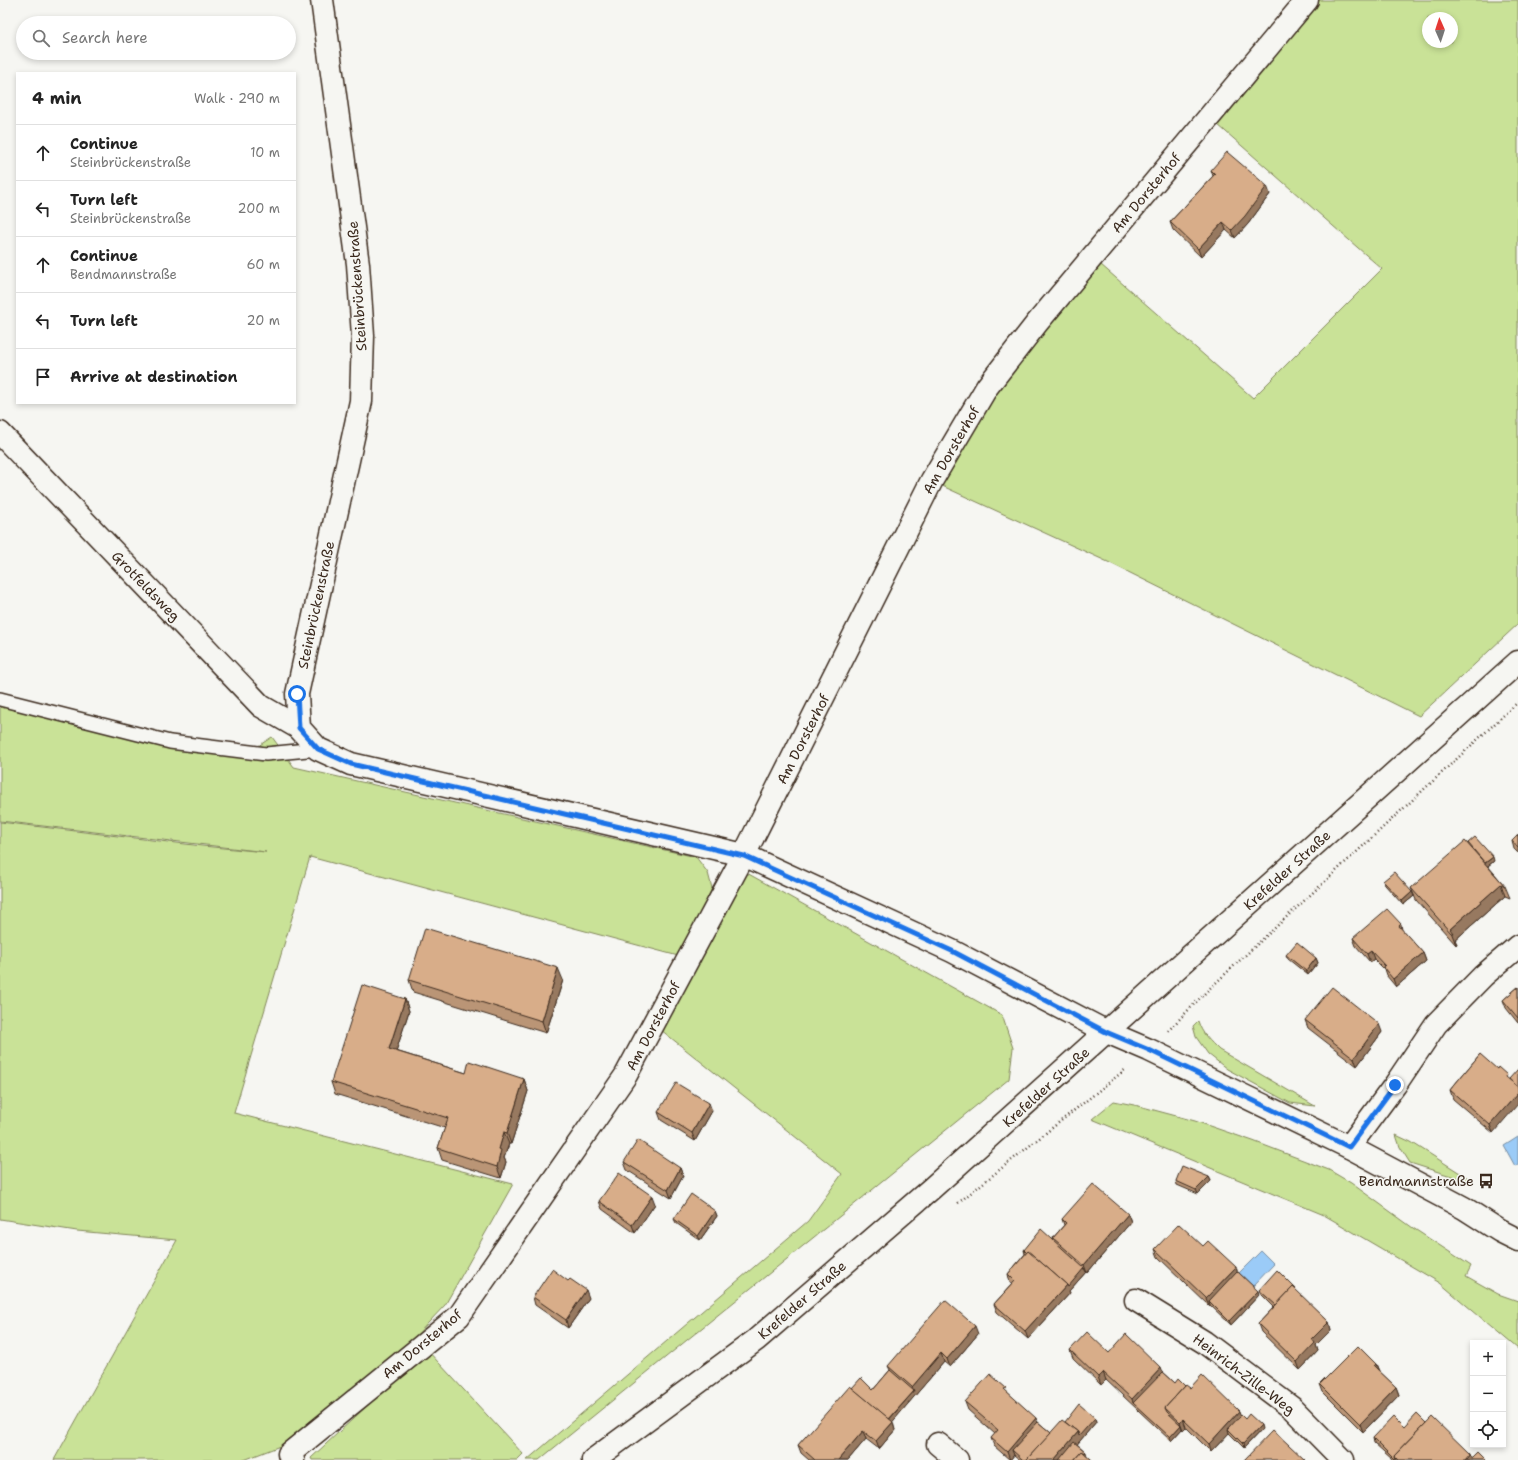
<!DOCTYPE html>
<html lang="en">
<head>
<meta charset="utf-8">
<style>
  body { margin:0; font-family:"Shantell Sans",sans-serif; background:#f2f2f2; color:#222 }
  .controls { position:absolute; right:12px; bottom:12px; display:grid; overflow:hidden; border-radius:0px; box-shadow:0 2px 6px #0003 }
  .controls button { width:36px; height:36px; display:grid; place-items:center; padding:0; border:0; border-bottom:1px solid #e0e0e0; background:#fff; color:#222; font:20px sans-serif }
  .compass { position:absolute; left:1422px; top:12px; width:36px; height:36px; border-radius:50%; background:#fff; box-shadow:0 2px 6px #0003; rotate:357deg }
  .stop { position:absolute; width:12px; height:12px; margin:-9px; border:3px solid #1a73e8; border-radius:50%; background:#fff }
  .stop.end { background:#1a73e8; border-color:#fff; box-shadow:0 1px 4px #0008 }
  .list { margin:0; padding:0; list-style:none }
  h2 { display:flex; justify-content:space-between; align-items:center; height:52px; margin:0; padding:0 16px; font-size:17px }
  h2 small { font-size:13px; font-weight:400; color:#767676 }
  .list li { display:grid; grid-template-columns:26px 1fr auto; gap:12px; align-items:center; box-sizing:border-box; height:56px; padding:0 16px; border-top:1px solid #e0e0e0 }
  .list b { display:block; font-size:15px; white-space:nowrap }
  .list p { margin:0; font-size:13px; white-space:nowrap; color:#767676 }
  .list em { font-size:13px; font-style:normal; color:#767676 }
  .icon { flex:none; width:22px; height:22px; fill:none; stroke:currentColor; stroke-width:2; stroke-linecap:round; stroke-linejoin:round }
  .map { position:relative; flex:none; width:1518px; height:1460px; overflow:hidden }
  .search { position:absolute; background:#fff; box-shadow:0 2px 6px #0003; left:16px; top:16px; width:280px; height:44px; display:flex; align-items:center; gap:10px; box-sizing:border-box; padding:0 14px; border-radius:22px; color:#767676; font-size:15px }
  .panel { position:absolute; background:#fff; box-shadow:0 2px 6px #0003; left:16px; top:72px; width:280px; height:332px; border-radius:0px }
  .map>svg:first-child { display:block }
</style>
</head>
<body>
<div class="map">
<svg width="1518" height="1460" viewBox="0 0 1518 1460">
  <rect width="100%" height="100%" fill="#f6f6f2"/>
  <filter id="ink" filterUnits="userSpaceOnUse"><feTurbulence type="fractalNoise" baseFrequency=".025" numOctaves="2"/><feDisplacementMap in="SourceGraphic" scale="8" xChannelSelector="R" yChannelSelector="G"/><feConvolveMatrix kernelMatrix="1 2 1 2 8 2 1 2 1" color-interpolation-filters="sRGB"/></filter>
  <g filter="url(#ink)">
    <g fill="#c9e297" stroke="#82865a" fill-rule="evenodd">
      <path d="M1307,0H1518V624L1419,716L1108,562L938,484L987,387L1092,257L1253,398L1382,269L1209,117ZM1428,18H1452V42H1428Z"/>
      <polygon points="0,700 246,754 272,737 294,767 696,857 708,873 712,888 682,957 310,857 234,1113 513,1184 445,1305 414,1338 280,1446 244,1460 54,1460 177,1240 77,1231 0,1219 0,822 202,846 266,852 0,821"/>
      <polygon points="745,872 1002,1015 1013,1048 1009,1079 539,1460 527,1460 808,1221 842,1174 651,1022"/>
      <path d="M1198,1021C1202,1034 1210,1041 1219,1050L1315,1106L1290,1103L1227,1069L1208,1054L1196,1037L1193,1026Z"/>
      <polygon points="1114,1101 1139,1106 1195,1121 1253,1141 1329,1170 1351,1183 1413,1228 1471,1266 1466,1276 1498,1294 1518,1301 1518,1349 1440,1283 1324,1215 1092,1119"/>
      <polygon points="1396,1135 1411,1142 1468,1178 1467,1181 1410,1163 1400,1147"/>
      <polygon points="427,1350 523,1454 517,1460 312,1460 311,1458"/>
    </g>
    <g fill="#9bcbf7" stroke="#758ba0">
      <polygon points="1518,1137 1518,1164 1515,1166 1504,1146"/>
      <polygon points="1261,1251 1274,1264 1253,1286 1239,1273"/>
    </g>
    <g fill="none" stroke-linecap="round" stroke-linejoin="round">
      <g stroke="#3b2a1e" stroke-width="16">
        <polyline id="lane" points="0,699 170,742 266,754 318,749"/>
      </g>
      <g stroke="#3b2a1e" stroke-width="25">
        <g id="street">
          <polyline points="322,0 358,264 363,336 361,401 297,694 299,728 318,749 351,764 744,855 952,951 1107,1032"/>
          <polyline points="0,433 261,706 299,728"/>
          <polyline points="1349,1147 1395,1085 1436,1024 1483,976 1518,946"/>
          <polyline points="1136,1300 1204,1342 1292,1408 1343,1460"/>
          <polyline points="938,1444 957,1460"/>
          <polyline points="293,1460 289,1454 459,1316 626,1075 744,855 932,480 987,387 1037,323 1307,0"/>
        </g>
      </g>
      <g stroke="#3b2a1e" stroke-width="25">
        <g id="secondary">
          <polyline points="1107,1032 1149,1050 1349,1147 1464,1208 1500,1231 1518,1240"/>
          <polyline points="593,1460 756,1340 932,1188 1518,662"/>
        </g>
      </g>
      <g stroke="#3b2a1e" stroke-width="2.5" stroke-dasharray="1 3" stroke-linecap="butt">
        <polyline points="1168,1031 1207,991 1518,702"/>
        <polyline points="958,1203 1126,1069"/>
      </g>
      <use href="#lane" stroke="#f6f6f2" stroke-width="13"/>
      <use href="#street" stroke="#f6f6f2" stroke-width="22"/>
      <use href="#secondary" stroke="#f6f6f2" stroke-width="22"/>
    </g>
    <g fill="#ba9576" stroke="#3b2a1e">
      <polygon points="1211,170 1270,194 1248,224 1235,238 1226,230 1201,257 1173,230 1170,222 1213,176"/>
      <polygon points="1518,835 1518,853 1514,849 1512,841"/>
      <polygon points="1468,843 1494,861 1488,866 1505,886 1510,898 1505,896 1455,940 1457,944 1456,945 1416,900 1411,888"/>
      <polygon points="1383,881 1414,896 1403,905 1385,885"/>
      <polygon points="1401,924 1402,930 1423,953 1426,961 1396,987 1386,975 1384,969 1374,959 1370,962 1356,946 1353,938"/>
      <polygon points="1286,955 1316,958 1318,963 1308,975 1288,959"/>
      <polygon points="409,980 563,980 546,1033 413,992"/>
      <polygon points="1518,987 1518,1023 1506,1008 1503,1000"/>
      <polygon points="405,999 409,1011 396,1051 466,1073 524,1079 528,1091 511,1144 509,1144 504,1158 506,1162 501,1178 442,1160 438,1148 445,1128 335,1094 331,1082"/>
      <polygon points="1305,1020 1382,1032 1357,1066 1308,1028"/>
      <polygon points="1480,1054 1493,1133 1453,1099 1450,1090"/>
      <polygon points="712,1111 695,1141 661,1120 658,1112"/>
      <polygon points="624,1162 680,1168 683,1176 671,1198 627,1170"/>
      <polygon points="1209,1177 1211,1181 1198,1194 1177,1185 1176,1181"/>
      <polygon points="599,1201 655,1204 635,1233 602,1209"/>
      <polygon points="715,1211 717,1216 700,1240 676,1223 674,1219"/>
      <polygon points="1128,1214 1131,1222 1087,1273 1086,1272 1069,1291 1070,1293 1028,1339 997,1312 994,1304 1012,1284 1010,1283 1008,1274 1025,1254 1024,1250 1054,1241 1053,1238 1064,1225 1062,1219"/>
      <polygon points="1203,1246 1237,1271 1259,1295 1231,1325 1210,1305 1209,1306 1158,1257 1155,1249"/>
      <polygon points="1259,1290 1297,1292 1329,1322 1331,1330 1316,1345 1318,1351 1300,1370 1261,1332 1258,1324 1274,1307 1261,1294"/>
      <polygon points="533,1297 589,1298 568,1328 535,1305"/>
      <polygon points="978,1334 950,1367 944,1362 892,1422 895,1430 879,1449 866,1439 848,1460 809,1460 801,1453 798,1445 852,1388 873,1390 890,1370 888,1366"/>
      <polygon points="1070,1350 1109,1353 1163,1372 1175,1383 1190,1388 1241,1415 1245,1419 1262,1429 1244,1448 1229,1433 1211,1452 1186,1427 1183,1430 1182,1429 1171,1441 1106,1380 1101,1385 1073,1358"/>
      <polygon points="1376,1364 1379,1371 1396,1387 1399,1395 1363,1432 1323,1392 1320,1384"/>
      <polygon points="1007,1392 1038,1422 1051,1433 1065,1422 1095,1418 1096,1422 1077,1444 1086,1452 1087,1456 1092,1460 1020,1460 1014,1455 1010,1460 994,1446 991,1438 995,1434 968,1410 965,1402"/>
      <polygon points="1426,1423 1471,1458 1486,1460 1393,1460 1374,1443 1373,1438 1404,1428"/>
    </g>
    <g fill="#977960" stroke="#3b2a1e">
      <polygon points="1267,186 1270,194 1248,224 1235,238 1232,230"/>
      <polygon points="1223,222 1226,230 1201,257 1198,249"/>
      <polygon points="1493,857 1494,861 1484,869 1483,865"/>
      <polygon points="1501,884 1505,896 1455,940 1457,944 1456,945 1450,929"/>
      <polygon points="1412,892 1414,896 1403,905 1402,901"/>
      <polygon points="1371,951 1374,959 1370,962 1367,954"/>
      <polygon points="1423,953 1426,961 1396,987 1393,979"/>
      <polygon points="1316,958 1318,963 1308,975 1306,971"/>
      <polygon points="558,968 563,980 546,1033 542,1021"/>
      <polygon points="405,999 409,1011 393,1061 389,1049"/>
      <polygon points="1379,1024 1382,1032 1357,1066 1354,1058"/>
      <polygon points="524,1079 528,1091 511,1144 507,1133"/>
      <polygon points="1518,1093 1518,1104 1493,1133 1490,1125"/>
      <polygon points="709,1103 712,1111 695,1141 692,1133"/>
      <polygon points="504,1132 509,1144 504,1158 506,1162 501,1178 497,1167 499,1149"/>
      <polygon points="680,1168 683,1176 671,1198 668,1190"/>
      <polygon points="1209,1177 1211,1181 1198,1194 1196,1190"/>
      <polygon points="652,1196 655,1204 635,1233 632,1225"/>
      <polygon points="715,1211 717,1216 700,1240 698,1236"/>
      <polygon points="1128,1214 1131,1222 1087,1273 1084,1265"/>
      <polygon points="1236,1267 1239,1276 1209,1301 1210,1305 1209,1306 1206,1298"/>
      <polygon points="1084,1268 1086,1272 1069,1291 1070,1293 1028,1339 1025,1331 1067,1285"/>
      <polygon points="586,1290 589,1298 568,1328 566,1320"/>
      <polygon points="1258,1291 1259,1295 1231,1325 1229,1321"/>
      <polygon points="1329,1322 1331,1330 1316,1345 1318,1351 1300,1370 1297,1362 1312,1339"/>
      <polygon points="975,1326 978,1334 950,1367 947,1359"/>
      <polygon points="941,1353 944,1362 889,1426 887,1422 914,1391 912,1387"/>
      <polygon points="1376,1364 1379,1372 1374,1366"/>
      <polygon points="1161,1368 1164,1376 1133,1403 1132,1399"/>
      <polygon points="1103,1372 1106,1380 1101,1385 1098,1377"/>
      <polygon points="1396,1387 1399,1395 1363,1432 1360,1424"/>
      <polygon points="1239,1411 1242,1419 1228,1429 1229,1433 1211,1452 1209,1444"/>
      <polygon points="1036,1418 1039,1426 1012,1450 1014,1455 1010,1460 1007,1452"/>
      <polygon points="1095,1418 1096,1422 1064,1460 1054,1460 1078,1432"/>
      <polygon points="1183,1419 1186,1427 1183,1430 1180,1422"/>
      <polygon points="893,1422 895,1430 879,1449 876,1441"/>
      <polygon points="1181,1425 1182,1429 1171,1441 1170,1437"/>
      <polygon points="1261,1425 1262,1429 1244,1448 1243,1444"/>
      <polygon points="863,1431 866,1439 848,1460 838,1460"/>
      <polygon points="1470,1454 1472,1460 1465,1460"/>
    </g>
    <g fill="#d8ad89" stroke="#3b2a1e">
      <polygon points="1227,152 1267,186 1245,216 1232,230 1223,222 1198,249 1170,222 1215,174 1211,170"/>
      <polygon points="1518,835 1518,848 1512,841"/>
      <polygon points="1475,837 1493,857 1485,863 1468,843"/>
      <polygon points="1465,841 1505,886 1501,884 1450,929 1453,933 1451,933 1411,888"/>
      <polygon points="1394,872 1412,892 1402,901 1383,881"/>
      <polygon points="1387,909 1401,924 1399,926 1423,953 1393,979 1383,967 1385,966 1371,951 1367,954 1353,938"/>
      <polygon points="425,928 558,968 542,1021 409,980"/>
      <polygon points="1297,942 1316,958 1306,971 1286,955"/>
      <polygon points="362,985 405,999 389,1049 466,1073 469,1061 524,1079 507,1133 504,1132 499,1149 501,1150 497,1167 438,1148 448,1118 331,1082"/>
      <polygon points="1332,987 1379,1024 1354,1058 1305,1020"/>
      <polygon points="1518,987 1518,1018 1503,1000"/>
      <polygon points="1480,1054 1497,1069 1498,1067 1507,1075 1506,1077 1518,1087 1518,1093 1490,1125 1450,1090"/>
      <polygon points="1518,1069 1518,1087 1509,1079"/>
      <polygon points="676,1083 709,1103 692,1133 658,1112"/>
      <polygon points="638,1140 680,1168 668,1190 624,1162"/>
      <polygon points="1182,1166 1209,1177 1196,1190 1176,1181"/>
      <polygon points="619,1173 652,1196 632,1225 599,1201"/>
      <polygon points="1093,1184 1128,1214 1084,1265 1053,1238 1066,1223 1062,1219"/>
      <polygon points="691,1194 715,1211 698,1236 674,1219"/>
      <polygon points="1179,1224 1203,1246 1208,1241 1236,1267 1206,1298 1155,1249"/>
      <polygon points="1041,1229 1084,1268 1068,1287 1067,1285 1028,1251 1027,1253 1024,1250"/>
      <polygon points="1028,1251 1067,1285 1025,1331 994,1304 1015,1281 1008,1274"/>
      <polygon points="552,1269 568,1281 570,1279 586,1290 566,1320 533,1297"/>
      <polygon points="1277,1270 1296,1289 1295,1290 1293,1287 1276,1305 1259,1290"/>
      <polygon points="1237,1271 1258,1291 1229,1321 1209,1301"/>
      <polygon points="1293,1287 1329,1322 1312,1339 1315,1343 1297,1362 1258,1324"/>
      <polygon points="945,1300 975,1326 947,1359 941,1353 912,1387 888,1366"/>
      <polygon points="1087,1332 1109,1353 1126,1334 1161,1368 1132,1399 1103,1372 1098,1377 1070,1350"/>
      <polygon points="1358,1346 1376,1364 1374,1366 1396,1387 1360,1424 1320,1384"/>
      <polygon points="890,1370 914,1391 889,1419 852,1388 861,1378 873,1390"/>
      <polygon points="1163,1372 1175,1383 1178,1379 1185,1386 1165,1408 1167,1412 1181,1425 1170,1437 1133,1403"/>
      <polygon points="990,1374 1006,1388 1004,1389 1036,1418 1007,1452 991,1438 998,1430 965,1402"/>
      <polygon points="1202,1375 1239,1411 1209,1444 1183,1419 1180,1422 1165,1408 1186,1385 1190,1388"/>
      <polygon points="850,1386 893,1422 876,1441 863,1431 838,1460 815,1460 798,1445"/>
      <polygon points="1079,1404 1095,1418 1079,1436 1078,1432 1065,1422"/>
      <polygon points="1249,1414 1261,1425 1243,1444 1228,1429 1241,1415 1245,1419"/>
      <polygon points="1417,1414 1426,1423 1394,1456 1395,1460 1373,1438 1393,1417 1404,1428"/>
      <polygon points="1432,1417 1470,1454 1465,1460 1398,1460 1394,1456"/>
      <polygon points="1062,1420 1078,1432 1054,1460 1026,1460"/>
      <polygon points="1038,1422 1051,1433 1026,1460 1023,1460 1012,1450"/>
      <polygon points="1273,1430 1305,1460 1244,1460"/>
      <polygon points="1074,1442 1086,1452 1085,1453 1082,1451 1074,1460 1059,1460"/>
      <polygon points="1082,1451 1092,1460 1074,1460"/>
      <polygon points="1478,1452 1486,1460 1470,1460"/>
    </g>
  </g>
  <g fill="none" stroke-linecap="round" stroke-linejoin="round" filter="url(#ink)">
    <polyline stroke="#1a73e8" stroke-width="5" points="297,694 299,728 318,749 351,764 744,856 952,951 1106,1032 1149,1050 1349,1147 1395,1085"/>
  </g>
  <defs>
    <g id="bus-bare" transform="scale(1.2)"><path d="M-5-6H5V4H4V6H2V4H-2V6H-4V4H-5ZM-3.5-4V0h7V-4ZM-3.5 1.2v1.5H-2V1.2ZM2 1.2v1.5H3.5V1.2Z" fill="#3b2a1e" stroke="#f6f6f2" stroke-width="2.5" paint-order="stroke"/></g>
  </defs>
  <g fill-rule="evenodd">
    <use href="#bus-bare" x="1486" y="1181"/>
  </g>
  <g text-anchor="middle" stroke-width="3" stroke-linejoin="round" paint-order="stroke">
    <g font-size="14" fill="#3b2a1e" stroke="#f6f6f2">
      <text transform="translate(1146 193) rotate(-50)" y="5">Am Dorsterhof</text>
      <text transform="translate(357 286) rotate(-94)" y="5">Steinbrückenstraße</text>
      <text transform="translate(951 450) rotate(-60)" y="5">Am Dorsterhof</text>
      <text transform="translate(146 586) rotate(46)" y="5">Grotfeldsweg</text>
      <text transform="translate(316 605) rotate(-78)" y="5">Steinbrückenstraße</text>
      <text transform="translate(803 739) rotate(-63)" y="5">Am Dorsterhof</text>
      <text transform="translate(1287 870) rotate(-42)" y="5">Krefelder Straße</text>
      <text transform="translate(653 1026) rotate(-62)" y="5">Am Dorsterhof</text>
      <text transform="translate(1046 1087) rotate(-42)" y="5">Krefelder Straße</text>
      <text transform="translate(802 1300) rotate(-41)" y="5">Krefelder Straße</text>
      <text transform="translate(422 1344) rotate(-40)" y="5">Am Dorsterhof</text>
      <text transform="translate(1244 1374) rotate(37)" y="5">Heinrich-Zille-Weg</text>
    </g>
    <g font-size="14" fill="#3b2a1e" stroke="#f6f6f2" text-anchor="end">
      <text x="1474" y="1186">Bendmannstraße</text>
    </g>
  </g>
</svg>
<div class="controls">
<button>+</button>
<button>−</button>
<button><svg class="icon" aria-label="locate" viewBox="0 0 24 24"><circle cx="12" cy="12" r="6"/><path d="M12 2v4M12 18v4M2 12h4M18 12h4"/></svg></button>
</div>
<svg class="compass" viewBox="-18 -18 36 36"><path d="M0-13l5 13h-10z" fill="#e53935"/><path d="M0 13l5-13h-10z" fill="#767676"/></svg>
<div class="stop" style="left:297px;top:694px"></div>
<div class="stop end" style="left:1395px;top:1085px"></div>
<div class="search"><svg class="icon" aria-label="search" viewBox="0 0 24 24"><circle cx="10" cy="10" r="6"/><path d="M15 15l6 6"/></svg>Search here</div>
<section class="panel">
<h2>4 min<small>Walk · 290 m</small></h2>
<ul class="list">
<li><svg class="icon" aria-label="ahead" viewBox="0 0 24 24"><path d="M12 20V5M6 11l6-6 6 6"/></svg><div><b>Continue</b><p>Steinbrückenstraße</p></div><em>10 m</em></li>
<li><svg class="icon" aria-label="left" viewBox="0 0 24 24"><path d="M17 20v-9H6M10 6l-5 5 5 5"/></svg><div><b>Turn left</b><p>Steinbrückenstraße</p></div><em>200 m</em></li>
<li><svg class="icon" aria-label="ahead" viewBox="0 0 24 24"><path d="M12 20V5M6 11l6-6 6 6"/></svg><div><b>Continue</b><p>Bendmannstraße</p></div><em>60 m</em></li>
<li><svg class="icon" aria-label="left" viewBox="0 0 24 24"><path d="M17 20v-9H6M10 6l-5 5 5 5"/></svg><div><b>Turn left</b></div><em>20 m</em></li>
<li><svg class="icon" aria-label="arrive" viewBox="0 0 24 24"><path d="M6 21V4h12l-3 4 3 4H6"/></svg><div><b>Arrive at destination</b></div></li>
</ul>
</section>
</div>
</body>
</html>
